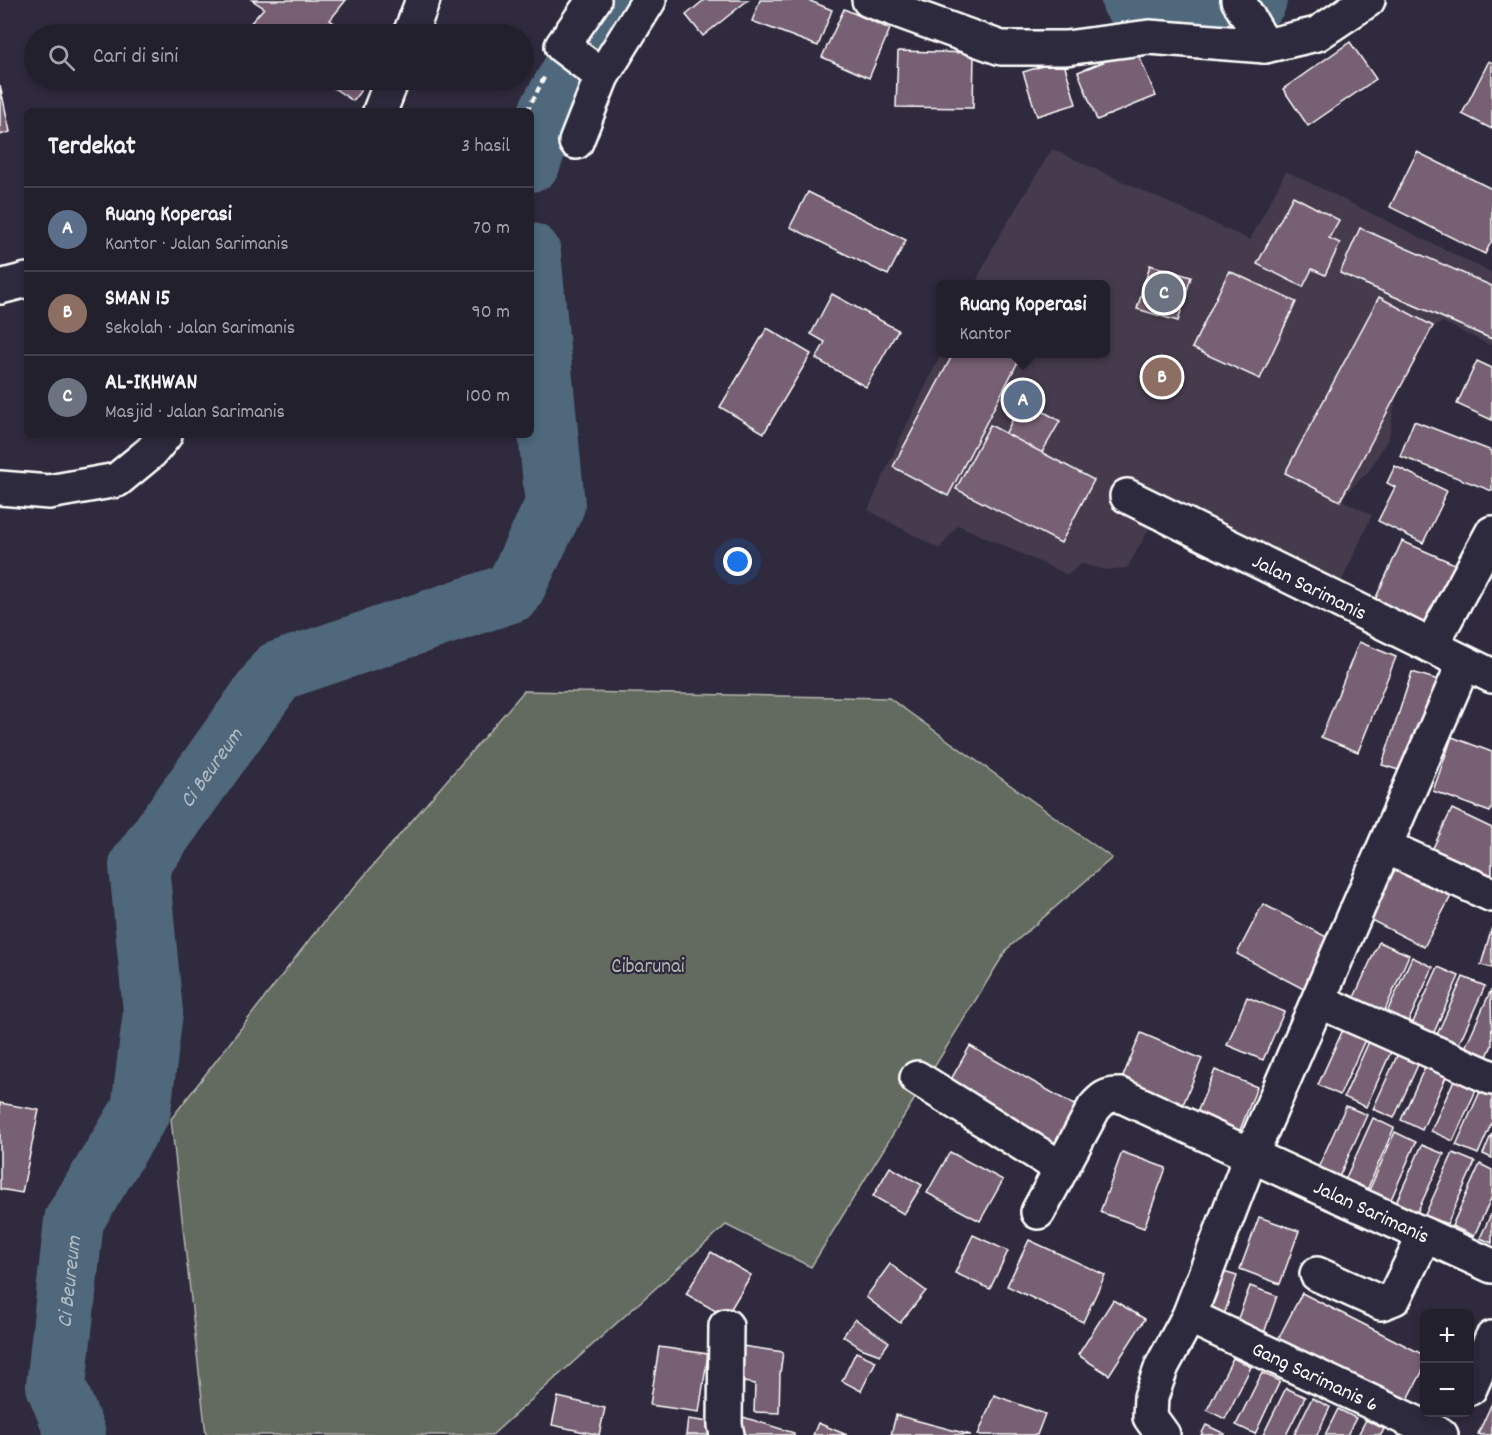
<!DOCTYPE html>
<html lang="id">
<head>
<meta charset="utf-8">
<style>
  body { margin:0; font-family:Dekko,sans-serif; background:#2b2836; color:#f1f3f6 }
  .controls { position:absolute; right:18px; bottom:18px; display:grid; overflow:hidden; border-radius:9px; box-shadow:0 3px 9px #0003 }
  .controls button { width:54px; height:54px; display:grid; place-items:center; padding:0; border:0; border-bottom:2px solid #403e4a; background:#23202e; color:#f1f3f6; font:30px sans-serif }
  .you { position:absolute; left:738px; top:562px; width:21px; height:21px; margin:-15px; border:4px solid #fff; border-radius:50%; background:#1a73e8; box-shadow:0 0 0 9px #1a73e833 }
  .badge { display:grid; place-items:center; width:39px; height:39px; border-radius:50%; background:#ff9aa2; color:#fff; font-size:20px; font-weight:700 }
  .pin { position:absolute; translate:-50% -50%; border:3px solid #fff; box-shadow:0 2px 6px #0006 }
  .popup { position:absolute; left:936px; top:280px; width:174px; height:78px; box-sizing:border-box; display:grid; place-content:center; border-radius:9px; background:#23202e; filter:drop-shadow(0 2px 4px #0005); font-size:20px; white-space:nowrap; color:#a3a3aa }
  .popup b { font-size:22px; color:#f1f3f6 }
  .popup::after { content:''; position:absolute; left:50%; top:100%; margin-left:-12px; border:12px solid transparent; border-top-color:#23202e }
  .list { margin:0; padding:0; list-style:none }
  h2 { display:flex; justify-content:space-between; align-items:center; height:78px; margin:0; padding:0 24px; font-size:26px }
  h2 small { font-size:20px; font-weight:400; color:#a3a3aa }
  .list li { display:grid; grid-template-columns:39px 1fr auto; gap:18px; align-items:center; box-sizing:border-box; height:84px; padding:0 24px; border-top:2px solid #403e4a }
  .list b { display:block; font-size:22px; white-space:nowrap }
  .list p { margin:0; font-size:20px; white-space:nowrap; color:#a3a3aa }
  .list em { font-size:20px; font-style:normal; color:#a3a3aa }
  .icon { flex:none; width:33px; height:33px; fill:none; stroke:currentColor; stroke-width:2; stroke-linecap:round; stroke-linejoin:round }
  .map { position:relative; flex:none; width:1492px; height:1435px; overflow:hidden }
  .search { position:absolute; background:#23202e; box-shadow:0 3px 9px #0003; left:24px; top:24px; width:510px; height:66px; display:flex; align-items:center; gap:15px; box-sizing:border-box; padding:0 21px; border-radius:33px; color:#a3a3aa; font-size:22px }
  .panel { position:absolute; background:#23202e; box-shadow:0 3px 9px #0003; left:24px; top:108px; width:510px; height:330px; border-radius:9px }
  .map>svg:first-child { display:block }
</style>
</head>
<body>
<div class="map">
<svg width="1492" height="1435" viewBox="0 0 1492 1435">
  <rect width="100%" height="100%" fill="#2f2a3d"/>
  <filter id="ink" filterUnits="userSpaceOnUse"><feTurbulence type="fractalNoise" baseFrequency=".0167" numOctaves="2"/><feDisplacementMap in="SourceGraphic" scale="12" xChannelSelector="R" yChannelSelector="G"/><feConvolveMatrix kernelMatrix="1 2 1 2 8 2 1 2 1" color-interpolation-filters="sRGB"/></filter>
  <g filter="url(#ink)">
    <polygon fill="#453a4d" points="1052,149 1250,240 1286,171 1492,273 1492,346 1442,322 1391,358 1396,397 1389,437 1369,471 1340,499 1372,515 1339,587 1167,497 1127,568 1107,570 1081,564 1068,575 958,525 939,549 868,510 899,441 941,354 1106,354 1106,284 975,284 995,243"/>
    <polygon fill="#646b5e" stroke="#b2b5ae" stroke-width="1.5" points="524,691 889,698 1112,858 1007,949 811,1267 726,1225 492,1435 206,1435 171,1119 313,935"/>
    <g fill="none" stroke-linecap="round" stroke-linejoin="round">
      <g stroke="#50677b" stroke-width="60">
        <path d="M1131,0C1164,4 1230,20 1257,0"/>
        <polyline points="531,162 549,111 592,36 624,0"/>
        <path id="s1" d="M76,1435L56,1386L74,1220L141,1110L153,1012L139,866L278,671L513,592L555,505L531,253"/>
      </g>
    </g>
    <g fill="#776073" stroke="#fff" stroke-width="1.5">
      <polygon points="252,0 346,0 330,20 351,34 259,34 248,26 264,8"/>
      <polygon points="704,0 748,0 703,36 686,15"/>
      <polygon points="760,0 808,0 832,10 818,46 752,21"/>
      <polygon points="844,9 890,29 869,78 822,57"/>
      <polygon points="1350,42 1376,79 1308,126 1283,89"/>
      <polygon points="1136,49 1156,96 1097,120 1078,72"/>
      <polygon points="898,51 974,53 973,108 896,107"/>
      <polygon points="1063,60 1076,104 1037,116 1023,72"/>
      <polygon points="1489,61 1492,63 1492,129 1462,114"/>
      <polygon points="322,80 368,80 353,101"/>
      <polygon points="0,85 10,132 0,135"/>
      <polygon points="1417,152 1492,189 1492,240 1485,254 1390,207"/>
      <polygon points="808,192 906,240 888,275 790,227"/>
      <polygon points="1293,196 1339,220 1329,238 1340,243 1325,275 1312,269 1303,287 1257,264"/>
      <polygon points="1360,228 1492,286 1492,339 1340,273"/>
      <polygon points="1150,265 1191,277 1178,321 1137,309"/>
      <polygon points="1229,271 1296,302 1260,379 1192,348"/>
      <polygon points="832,294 898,330 866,387 816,359 825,342 811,334"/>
      <polygon points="1379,297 1433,326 1340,501 1285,473"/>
      <polygon points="767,328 811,354 764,433 720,407"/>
      <polygon points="953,354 1022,354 948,496 893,467"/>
      <polygon points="1477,361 1492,368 1492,420 1457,404"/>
      <polygon points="1023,400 1060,421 1037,461 1001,442"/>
      <polygon points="1414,421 1492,451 1492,491 1400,456"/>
      <polygon points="990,425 1094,480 1061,543 956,489"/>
      <polygon points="1395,466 1447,491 1441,503 1442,504 1423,543 1378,521 1395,487 1387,483"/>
      <polygon points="1402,541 1459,566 1431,628 1374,602"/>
      <polygon points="1359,642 1396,657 1358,752 1321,737"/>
      <polygon points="1412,672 1445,682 1415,775 1382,765"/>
      <polygon points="1452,737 1492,752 1492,807 1490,812 1433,791"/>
      <polygon points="1452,809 1492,828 1492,881 1431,852"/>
      <polygon points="1396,868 1451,896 1424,947 1369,919"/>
      <polygon points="1263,904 1338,943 1311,993 1237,954"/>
      <polygon points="1492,927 1492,968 1481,965"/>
      <polygon points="1379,942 1409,955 1382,1017 1351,1004"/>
      <polygon points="1412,957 1433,967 1405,1029 1384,1019"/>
      <polygon points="1438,967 1459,976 1431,1039 1410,1029"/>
      <polygon points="1463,977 1485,986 1457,1048 1435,1039"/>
      <polygon points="1491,990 1492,1045 1485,1061 1463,1052"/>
      <polygon points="1247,997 1284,1012 1263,1060 1227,1045"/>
      <polygon points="1346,1023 1368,1033 1340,1095 1318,1085"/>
      <polygon points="1141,1033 1202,1059 1182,1107 1121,1081"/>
      <polygon points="1372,1035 1394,1045 1366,1107 1344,1097"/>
      <polygon points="970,1046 1076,1106 1051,1150 945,1090"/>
      <polygon points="1401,1047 1422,1056 1394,1118 1373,1109"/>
      <polygon points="1429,1058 1450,1068 1422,1130 1401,1120"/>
      <polygon points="1459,1069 1481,1079 1453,1141 1431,1131"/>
      <polygon points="1215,1070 1257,1087 1238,1135 1195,1117"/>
      <polygon points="1484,1083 1492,1087 1492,1122 1478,1154 1456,1145"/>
      <polygon points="0,1103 39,1110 22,1193 0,1189"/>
      <polygon points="1346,1106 1367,1115 1339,1177 1318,1168"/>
      <polygon points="1373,1118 1394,1128 1367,1190 1345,1180"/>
      <polygon points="1395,1132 1416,1142 1389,1204 1367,1195"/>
      <polygon points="1492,1133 1492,1158 1483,1154"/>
      <polygon points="1422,1145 1444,1154 1415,1217 1394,1207"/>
      <polygon points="950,1152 1003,1180 980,1221 927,1193"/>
      <polygon points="1122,1152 1166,1168 1144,1228 1100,1212"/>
      <polygon points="1453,1153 1475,1162 1447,1224 1425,1215"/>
      <polygon points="1480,1164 1492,1170 1492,1196 1474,1236 1452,1226"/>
      <polygon points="890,1167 922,1185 904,1214 873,1196"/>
      <polygon points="1492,1212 1492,1243 1480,1238"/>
      <polygon points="1259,1217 1299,1231 1280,1284 1240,1269"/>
      <polygon points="973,1235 1008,1251 990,1289 955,1273"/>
      <polygon points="1029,1240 1105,1275 1083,1322 1007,1286"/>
      <polygon points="711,1252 751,1275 726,1317 686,1294"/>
      <polygon points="890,1264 926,1291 900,1323 866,1297"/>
      <polygon points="1214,1269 1237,1276 1224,1315 1201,1308"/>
      <polygon points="1250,1286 1277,1296 1262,1339 1234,1329"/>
      <polygon points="1302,1293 1424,1355 1424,1368 1403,1409 1275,1345"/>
      <polygon points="1113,1300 1145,1319 1109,1375 1078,1355"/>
      <polygon points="855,1319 889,1342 880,1355 861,1348 843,1336"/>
      <polygon points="742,1346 783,1352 780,1374 779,1413 754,1412 755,1384 737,1381"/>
      <polygon points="659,1347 708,1354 699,1412 650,1405"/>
      <polygon points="856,1352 876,1361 861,1391 842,1381"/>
      <polygon points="1233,1358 1251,1367 1225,1419 1207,1410"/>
      <polygon points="1262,1373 1280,1381 1255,1434 1236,1425"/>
      <polygon points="1286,1388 1305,1397 1286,1435 1263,1435"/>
      <polygon points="994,1395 1045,1414 1037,1435 978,1435"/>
      <polygon points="558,1397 605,1408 599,1435 552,1425"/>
      <polygon points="1312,1398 1330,1407 1317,1435 1294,1435"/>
      <polygon points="1492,1403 1492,1435 1480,1435 1478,1434"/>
      <polygon points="1338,1409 1356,1418 1347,1435 1325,1435"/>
      <polygon points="896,1415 971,1435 891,1435"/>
      <polygon points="743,1417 794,1433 794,1435 737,1435"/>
      <polygon points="688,1419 717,1423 716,1435 686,1435"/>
      <polygon points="1366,1420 1384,1429 1381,1435 1358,1435"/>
      <polygon points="818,1423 847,1435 813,1435"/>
      <polygon points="1206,1425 1225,1434 1224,1435 1201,1435"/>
    </g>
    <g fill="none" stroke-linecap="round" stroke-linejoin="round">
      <g stroke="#fff" stroke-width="38">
        <g id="minor">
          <polyline points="594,0 562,46 602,76"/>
          <polyline points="869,0 1001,48 1066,48 1149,37 1265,46 1317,34 1368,0"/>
          <polyline points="1238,0 1265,46"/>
          <polyline points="410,34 423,0"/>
          <polyline points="380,111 392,80"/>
          <polyline points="576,142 602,76 649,0"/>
          <polyline points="0,287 27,280"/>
          <polyline points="0,488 49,492 117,480 151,452 165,435"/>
          <path id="s2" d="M1127,496L1492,676"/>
          <polyline points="1431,646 1492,533"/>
          <polyline points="1386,847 1492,895"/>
          <polyline points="1319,1001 1492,1078"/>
          <polyline points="917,1078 1061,1168"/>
          <path id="s3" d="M1038,1212L1094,1108C1102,1099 1107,1094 1120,1095L1492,1266"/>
          <polyline points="1317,1274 1381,1303 1394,1298 1425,1235"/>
          <path id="s4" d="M1189,1316L1441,1435"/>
          <polyline points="726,1326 725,1425 727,1435"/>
          <polyline points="1470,1388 1492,1338"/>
          <polyline points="1163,1435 1150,1417 1151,1397 1162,1366 1189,1316 1251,1155 1464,663"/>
        </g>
      </g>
      <polyline stroke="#fff" stroke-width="4" stroke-dasharray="6 4.5" stroke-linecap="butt" points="527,111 545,76"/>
      <use href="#minor" stroke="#2f2a3d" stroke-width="33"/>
    </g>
  </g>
  <g text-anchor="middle" stroke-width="4.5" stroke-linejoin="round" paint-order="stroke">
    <g font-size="21" fill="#fff" stroke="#2f2a3d">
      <text dy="7" stroke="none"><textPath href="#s2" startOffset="204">Jalan Sarimanis</textPath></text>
      <text dy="7" stroke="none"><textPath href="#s3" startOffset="426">Jalan Sarimanis</textPath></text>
      <text dy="7" stroke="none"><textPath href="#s4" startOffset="140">Gang Sarimanis 6</textPath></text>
    </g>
    <g font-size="21" fill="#b2b5ae" stroke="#2f2a3d">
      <text x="648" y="972">Cibarunai</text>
    </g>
    <g font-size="22" font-style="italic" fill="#b0bbc4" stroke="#2f2a3d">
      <text dy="8" stroke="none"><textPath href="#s1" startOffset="716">Ci Beureum</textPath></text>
      <text dy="8" stroke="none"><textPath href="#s1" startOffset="158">Ci Beureum</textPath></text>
    </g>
  </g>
</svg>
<div class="controls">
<button>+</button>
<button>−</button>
</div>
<div class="you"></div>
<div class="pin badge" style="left:1023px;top:400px;background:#5c6f8a">A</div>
<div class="popup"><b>Ruang Koperasi</b>Kantor</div>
<div class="pin badge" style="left:1162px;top:377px;background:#8d6e63">B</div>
<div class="pin badge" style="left:1164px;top:293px;background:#6b7280">C</div>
<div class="search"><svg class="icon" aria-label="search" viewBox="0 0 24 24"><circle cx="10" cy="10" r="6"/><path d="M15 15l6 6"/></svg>Cari di sini</div>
<section class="panel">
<h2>Terdekat<small>3 hasil</small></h2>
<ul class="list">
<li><span class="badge" style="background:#5c6f8a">A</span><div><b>Ruang Koperasi</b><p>Kantor · Jalan Sarimanis</p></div><em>70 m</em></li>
<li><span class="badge" style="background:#8d6e63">B</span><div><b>SMAN 15</b><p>Sekolah · Jalan Sarimanis</p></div><em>90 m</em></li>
<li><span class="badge" style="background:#6b7280">C</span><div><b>AL-IKHWAN</b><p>Masjid · Jalan Sarimanis</p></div><em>100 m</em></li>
</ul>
</section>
</div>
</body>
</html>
